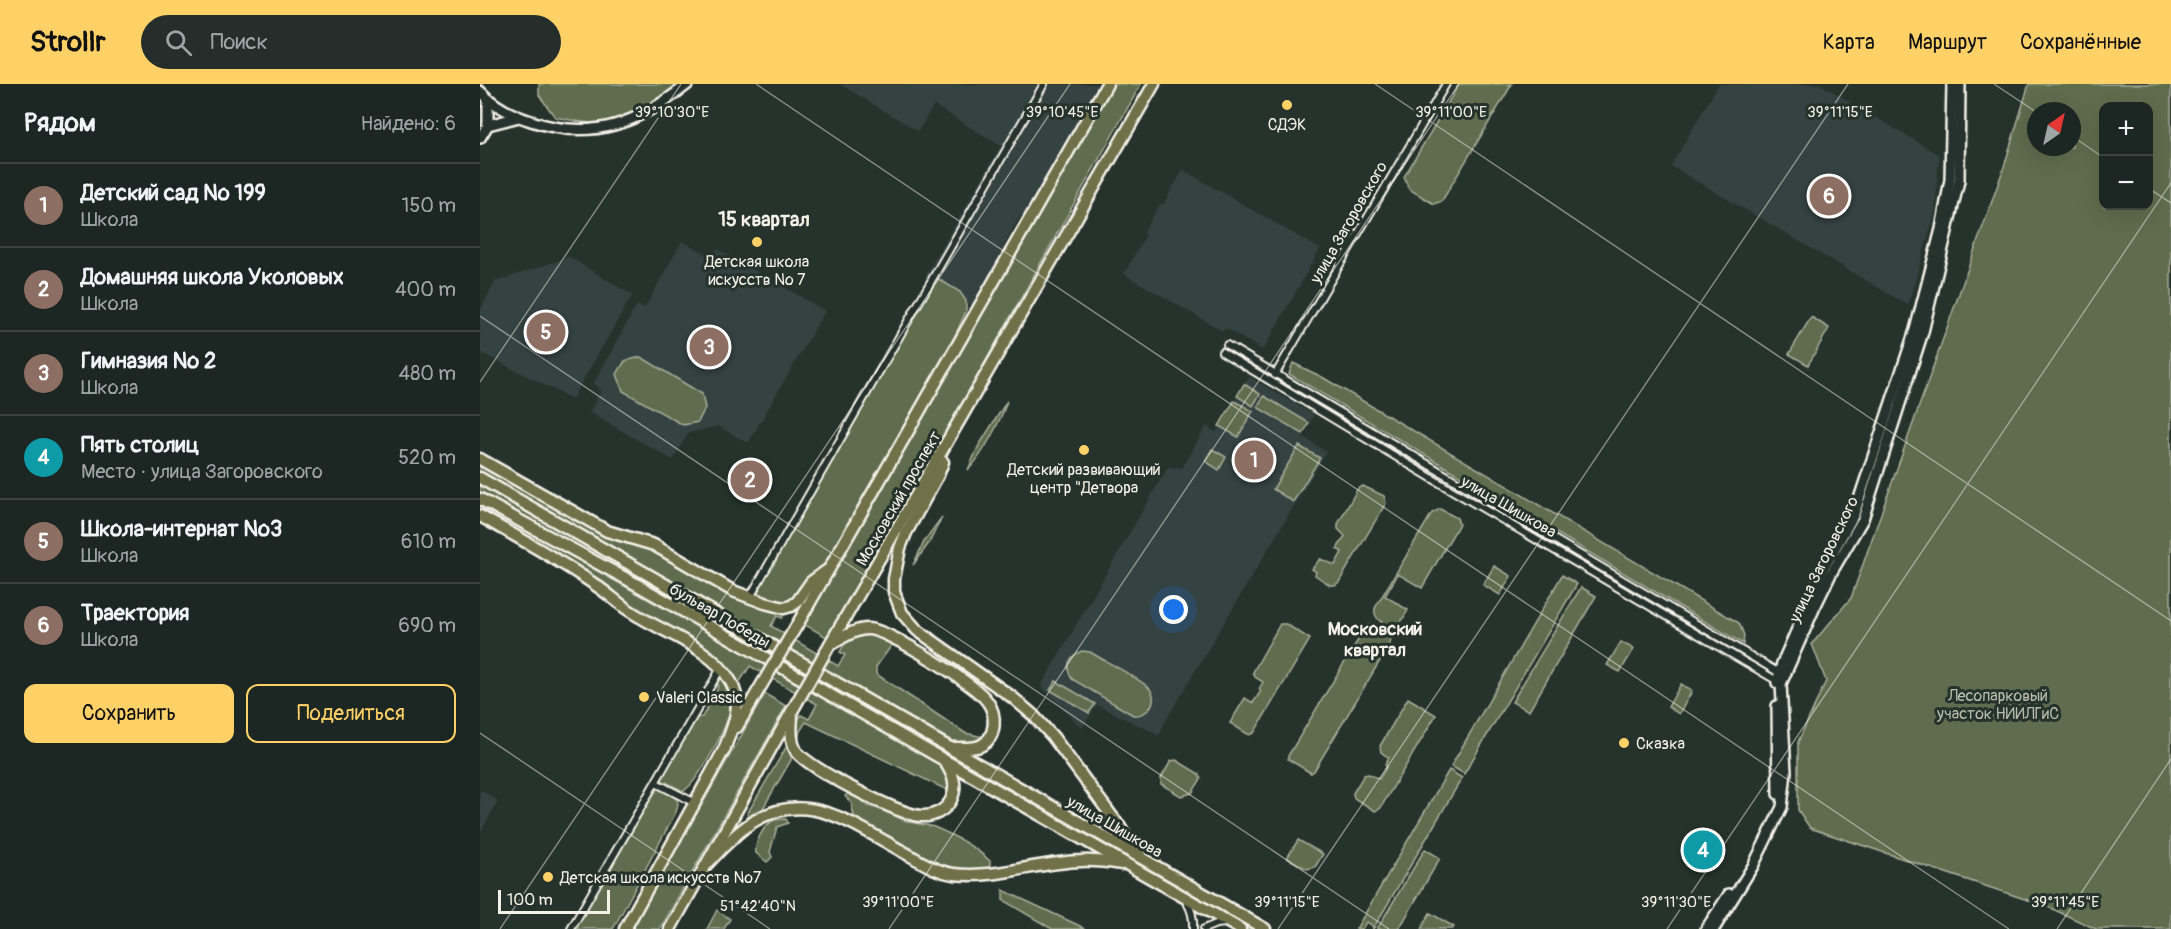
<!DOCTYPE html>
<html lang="ru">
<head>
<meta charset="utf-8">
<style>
  body { margin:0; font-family:Pangolin,sans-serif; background:#252e2a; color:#f1f3f6 }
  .controls { position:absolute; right:18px; top:18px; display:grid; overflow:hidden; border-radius:12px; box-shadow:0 6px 24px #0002 }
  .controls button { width:54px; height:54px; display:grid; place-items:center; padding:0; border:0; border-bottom:2px solid #3a4340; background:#1c2622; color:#f1f3f6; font:30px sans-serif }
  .compass { position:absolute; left:1547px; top:18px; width:54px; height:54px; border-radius:50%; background:#1c2622; box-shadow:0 6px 24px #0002; rotate:34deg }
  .scale { position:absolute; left:18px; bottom:15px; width:112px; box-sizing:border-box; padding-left:6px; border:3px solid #f4f1e8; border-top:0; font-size:16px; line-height:21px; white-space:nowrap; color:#f4f1e8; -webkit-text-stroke:4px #26332d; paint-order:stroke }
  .you { position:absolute; left:694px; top:526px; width:21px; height:21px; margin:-15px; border:4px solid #fff; border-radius:50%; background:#1a73e8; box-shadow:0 0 0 9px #1a73e833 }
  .badge { display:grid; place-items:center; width:39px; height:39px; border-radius:50%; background:#ffd166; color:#fff; font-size:20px; font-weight:700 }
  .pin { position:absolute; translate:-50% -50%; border:3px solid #fff; box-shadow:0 2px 6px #0006 }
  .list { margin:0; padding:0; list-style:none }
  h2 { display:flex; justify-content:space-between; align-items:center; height:78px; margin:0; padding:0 24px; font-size:26px }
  h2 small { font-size:20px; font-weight:400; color:#a0a5a5 }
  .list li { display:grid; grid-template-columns:39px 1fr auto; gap:18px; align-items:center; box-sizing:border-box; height:84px; padding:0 24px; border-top:2px solid #3a4340 }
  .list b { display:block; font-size:22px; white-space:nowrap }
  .list p { margin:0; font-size:20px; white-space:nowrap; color:#a0a5a5 }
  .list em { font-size:20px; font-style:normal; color:#a0a5a5 }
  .actions { display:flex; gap:12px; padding:18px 24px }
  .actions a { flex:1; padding:14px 0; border:2px solid #ffd166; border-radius:12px; text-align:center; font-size:21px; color:#ffd166 }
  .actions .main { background:#ffd166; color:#111 }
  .icon { flex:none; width:33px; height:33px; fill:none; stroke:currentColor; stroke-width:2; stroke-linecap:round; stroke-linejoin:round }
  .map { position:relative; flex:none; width:1691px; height:845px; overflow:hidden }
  header { display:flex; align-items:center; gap:36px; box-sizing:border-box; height:84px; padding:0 30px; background:#ffd166; color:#111 }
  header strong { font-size:28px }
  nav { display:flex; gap:33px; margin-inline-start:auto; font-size:21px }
  .search { width:420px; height:54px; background:#252e2a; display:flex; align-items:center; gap:15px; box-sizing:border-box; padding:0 21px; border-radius:33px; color:#a0a5a5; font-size:22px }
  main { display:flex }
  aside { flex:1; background:#1c2622 }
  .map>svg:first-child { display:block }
</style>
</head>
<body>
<header>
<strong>Strollr</strong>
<div class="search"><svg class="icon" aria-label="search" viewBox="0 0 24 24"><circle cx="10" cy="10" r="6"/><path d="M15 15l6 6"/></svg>Поиск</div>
<nav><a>Карта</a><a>Маршрут</a><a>Сохранённые</a></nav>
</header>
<main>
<aside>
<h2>Рядом<small>Найдено: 6</small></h2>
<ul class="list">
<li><span class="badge" style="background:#8d6e63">1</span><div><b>Детский сад № 199</b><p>Школа</p></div><em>150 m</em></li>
<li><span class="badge" style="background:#8d6e63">2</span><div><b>Домашняя школа Уколовых</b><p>Школа</p></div><em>400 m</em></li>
<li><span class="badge" style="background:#8d6e63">3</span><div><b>Гимназия № 2</b><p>Школа</p></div><em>480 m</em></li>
<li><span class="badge" style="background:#0f9aa8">4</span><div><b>Пять столиц</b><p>Место · улица Загоровского</p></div><em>520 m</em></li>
<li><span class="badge" style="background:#8d6e63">5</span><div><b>Школа-интернат №3</b><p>Школа</p></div><em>610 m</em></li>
<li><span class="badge" style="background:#8d6e63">6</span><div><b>Траектория</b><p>Школа</p></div><em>690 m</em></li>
</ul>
<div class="actions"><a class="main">Сохранить</a><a>Поделиться</a></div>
</aside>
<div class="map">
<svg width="1691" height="845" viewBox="0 0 1691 845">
  <rect width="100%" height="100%" fill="#26332d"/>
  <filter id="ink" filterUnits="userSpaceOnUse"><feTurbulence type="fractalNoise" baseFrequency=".0167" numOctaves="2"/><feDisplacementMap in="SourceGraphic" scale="12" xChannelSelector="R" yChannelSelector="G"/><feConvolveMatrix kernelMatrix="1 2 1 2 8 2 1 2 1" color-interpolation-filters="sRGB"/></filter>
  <g filter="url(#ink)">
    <g fill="#354342">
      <polygon points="360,0 621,0 547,125 537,137 493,222 445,193 521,62 454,21 438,47"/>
      <polygon points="1239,0 1340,0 1459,71 1455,129 1428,221 1191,82"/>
      <polygon points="703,86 840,165 783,266 745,244 743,247 644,190 666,151 663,149 680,120 683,121"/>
      <polygon points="202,157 232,173 237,165 345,227 268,359 238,342 208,349 193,376 109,328 121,307 114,299 157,221 165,224"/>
      <polygon points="89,173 152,211 92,315 0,268 0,227 15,198"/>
      <polygon points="769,293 834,331 822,352 846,368 686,636 679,651 617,621 602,644 561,602 688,383 702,384 726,342 736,348"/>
      <polygon points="0,706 18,717 0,749"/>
    </g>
    <g fill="#5f6c4e" stroke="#aaae9b" stroke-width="1.5" fill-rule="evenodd">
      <path d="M59,0H200C176,18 144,39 113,39C100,39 88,35 75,33L59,11Z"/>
      <polygon points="633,0 661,0 350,555 322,539"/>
      <polygon points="979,0 1032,0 962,117 954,120 929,105 924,93"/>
      <path d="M1549,0H1691V845H1616L1566,822L1330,744L1318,726V658L1346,597L1332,560L1371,514L1523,86ZM1668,22V122H1624V22ZM1556,27H1592V63H1556Z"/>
      <polygon points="455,193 480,208 486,217 486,227 466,272 351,483 311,522 270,513"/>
      <polygon points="1331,233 1349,244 1328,281 1309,270"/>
      <polygon points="161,273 222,310 225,324 218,338 203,341 143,307 137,290 145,277"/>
      <polygon points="813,279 842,293 1259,539 1264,551 1263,560 809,290"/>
      <polygon points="764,300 780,310 773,322 757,312"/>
      <polygon points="784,312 829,339 823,350 777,323"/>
      <path d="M527,317C521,336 502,373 488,386L498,363Z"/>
      <polygon points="754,317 773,327 758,353 739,342"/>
      <polygon points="819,362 840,374 813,418 793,405"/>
      <polygon points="732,365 746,373 739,386 725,377"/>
      <path d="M0,380L164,463L250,511L304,530L302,534L297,532L291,542L358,582L365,571L360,568L368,554C386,548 396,550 414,558L396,583V590L485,649L503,653L491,658H474L26,405L0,388Z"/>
      <polygon points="0,399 72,442 777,845 768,845 279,565 0,407"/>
      <polygon points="883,402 904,412 906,419 859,498 855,501 850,501 835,491 836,488 832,485 840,475 855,481 862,468 857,465 865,452 858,445 858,440 878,404"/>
      <polygon points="0,421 452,675 468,688 471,708 326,638 320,647 318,656 315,656 317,639 321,631 329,635 337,620 270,582 257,602 255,593 245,579 228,566 155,525 0,428"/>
      <path d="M960,425L977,434L979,440L942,504L918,490L905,512L928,526L920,540L913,544C903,540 893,535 895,524L952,429Z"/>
      <polygon points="462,433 449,459 433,481 445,456"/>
      <polygon points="1014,482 1031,492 1020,511 1003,501"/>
      <polygon points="1082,491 1097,500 984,690 971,682"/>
      <polygon points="1101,503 1116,512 1049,627 1032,618"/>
      <polygon points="800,540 806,540 830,555 774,649 769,651 750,639 765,614 773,619 781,607 779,605 783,598 775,593 773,588"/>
      <path d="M887,541C896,541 906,547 911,555L910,560L834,687L831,689L808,675V672Z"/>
      <polygon points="1141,558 1154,565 1140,588 1127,581"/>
      <path d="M602,567L610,568C626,578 654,591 668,603C681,615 668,633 653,631L592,595C584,583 589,572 602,567Z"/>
      <path d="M239,592L243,593C246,599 251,608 252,615C255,630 217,702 203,707L182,696L183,691L215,634L222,633L237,606Z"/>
      <polygon points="576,597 615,620 609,629 570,606"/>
      <polygon points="1201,600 1212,607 1199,630 1188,623"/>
      <polygon points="285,610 306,622 180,845 151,845"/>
      <polygon points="928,614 956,631 900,725 895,727 874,714 873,709 884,691 889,690 899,695 907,682 905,681 909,674 901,668 900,662"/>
      <polygon points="308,660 311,663 311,676 282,726 272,732 268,732 267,730"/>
      <polygon points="696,676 719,690 721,695 712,709 701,712 681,700 681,694 691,677"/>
      <polygon points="969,686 982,694 893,845 892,841 886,838 882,845 876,845"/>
      <polygon points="178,703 197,715 198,721 196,728 133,845 95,845"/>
      <path d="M369,709L382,714C385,723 392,723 401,725C409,728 417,734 426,737C435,740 445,740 454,743C473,751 495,763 510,777V782L505,787H468L376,736L373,728L372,720L365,712Z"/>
      <path d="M306,735L308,739L297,743L290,768L292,773L287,778L276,769C274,760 283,743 291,738C295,735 300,735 306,735Z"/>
      <polygon points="818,756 843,770 835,783 827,785 807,774"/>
      <polygon points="945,765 960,774 919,845 897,845"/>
      <polygon points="523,806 600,842 604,845 572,845 523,816"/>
      <polygon points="237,826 250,835 244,845 227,845"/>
      <polygon points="950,829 974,843 972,845 941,845"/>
    </g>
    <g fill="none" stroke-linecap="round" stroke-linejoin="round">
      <g stroke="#f4f1e8" stroke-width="10">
        <g id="street">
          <polyline points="747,261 1301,590"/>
          <polyline points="742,268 963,401 1299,598"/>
          <polyline points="795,291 966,0"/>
          <polyline points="270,513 564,0"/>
          <polyline points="176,699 215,719"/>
          <path d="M705,815C711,825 714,833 713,845"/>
          <polyline points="91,845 241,584"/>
          <polyline points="724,845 736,840 746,839"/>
        </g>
      </g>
      <g stroke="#f4f1e8" stroke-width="14">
        <g id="secondary">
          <path d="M0,7C14,22 32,31 51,37C113,58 159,39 208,0"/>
          <polyline points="8,16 8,41"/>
          <polyline points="0,54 8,41 39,33"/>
          <polyline points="1297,599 1302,579 1345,482 1374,430 1435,246 1461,145 1470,96 1472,0"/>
          <polyline points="1297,622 1298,710"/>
          <polyline points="1226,845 1249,810"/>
          <polyline points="1234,845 1273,782 1302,723 1306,688 1301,600 1335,523 1352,488 1383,435 1443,248 1479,97 1480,0"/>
        </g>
      </g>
      <g stroke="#f4f1e8" stroke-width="15">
        <g id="primary">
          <polyline points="0,375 127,447 174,461 253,507 285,519 304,524 311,522 317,518 331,498 346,487"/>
          <polyline points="463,378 458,391 426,449 420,464 414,495 414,508 422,529 437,546 532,613 553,631 573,653 660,770"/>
          <polyline points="0,394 785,845"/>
          <polyline points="0,415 154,499 760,845"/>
          <path d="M0,432C39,454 78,475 114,500C126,508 136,517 147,525C180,548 231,562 251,598C264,622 252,645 243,668"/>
          <polyline points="317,541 627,0"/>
          <polyline points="350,560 674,0"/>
          <path d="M351,560C362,554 376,544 389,545C409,546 496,601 507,617C517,630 517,654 500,662C492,665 481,664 473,664"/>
          <path d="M312,627C312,640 309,655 316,667C328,684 419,731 441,732C453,733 465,727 471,716C478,702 473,690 465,678"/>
          <polyline points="257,643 278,607"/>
          <path d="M226,781C236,770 247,759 258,749C316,699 365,735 420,766C437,775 455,788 474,790C517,795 558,778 601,777C615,776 628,778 642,780"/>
          <polyline points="145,845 245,664"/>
          <polyline points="190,845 312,627"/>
        </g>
      </g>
      <use href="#street" stroke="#26332d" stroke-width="6"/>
      <use href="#secondary" stroke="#26332d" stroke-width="9"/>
      <use href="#primary" stroke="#70704a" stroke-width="10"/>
      <g stroke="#f4f1e8" stroke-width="15" stroke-linecap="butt">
        <g id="primary-bridge">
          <polyline points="278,607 317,541"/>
          <polyline points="312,627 350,560"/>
        </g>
      </g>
      <use href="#primary-bridge" stroke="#70704a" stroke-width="10"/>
    </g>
  </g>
  <path fill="none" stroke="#f4f1e8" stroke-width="1.5" stroke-opacity="0.45" d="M276,0L1529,845M895,0L1691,537M1514,0L1556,28M1592,52L1624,74M1668,104L1691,119M0,232L909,845M0,298L201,0M0,649L290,845M20,845L590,0M409,845L979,0M798,845L1368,0M1187,845L1691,99M1577,845L1691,675"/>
  <g fill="#ffd166" stroke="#26332d" stroke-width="2">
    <circle cx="807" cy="21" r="6"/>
    <circle cx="277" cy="158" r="6"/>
    <circle cx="604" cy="366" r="6"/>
    <circle cx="164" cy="613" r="6"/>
    <circle cx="1144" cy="659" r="6"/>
    <circle cx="68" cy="793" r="6"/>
  </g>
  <g text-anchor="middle" stroke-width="6" stroke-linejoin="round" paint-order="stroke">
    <g font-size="16" fill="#f4f1e8" stroke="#26332d">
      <text x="807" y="46">СДЭК</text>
      <text x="277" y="183">Детская школа<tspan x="277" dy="18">искусств № 7</tspan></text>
      <text x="604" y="391">Детский развивающий<tspan x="604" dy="18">центр "Детвора</tspan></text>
      <text x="176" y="619" text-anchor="start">Valeri Classic</text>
      <text x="1156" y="665" text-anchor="start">Сказка</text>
      <text x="80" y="799" text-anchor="start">Детская школа искусств №7</text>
    </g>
    <g font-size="16" fill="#f4f1e8" stroke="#26332d">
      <text transform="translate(868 138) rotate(-60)" y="6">улица Загоровского</text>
      <text transform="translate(418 414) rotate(-60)" y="6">Московский проспект</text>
      <text transform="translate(1029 422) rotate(30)" y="6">улица Шишкова</text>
      <text transform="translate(1343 475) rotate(-64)" y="6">улица Загоровского</text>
      <text transform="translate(240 531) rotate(30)" y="6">бульвар Победы</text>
      <text transform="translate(635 742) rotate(30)" y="6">улица Шишкова</text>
    </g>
    <g font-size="16" fill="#b8bcaa" stroke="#26332d">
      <text x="1518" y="617">Лесопарковый<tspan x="1518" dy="18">участок НИИЛГиС</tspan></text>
    </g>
    <g font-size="18" font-weight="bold" fill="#f4f1e8" stroke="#26332d">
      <text x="895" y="551">Московский<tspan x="895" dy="21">квартал</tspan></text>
    </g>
    <g font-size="20" font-weight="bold" fill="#f4f1e8" stroke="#26332d">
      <text x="284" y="142">15 квартал</text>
    </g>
  </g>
  <g font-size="15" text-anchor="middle" fill="#f4f1e8" stroke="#26332d" stroke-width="6" stroke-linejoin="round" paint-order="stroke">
    <text x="192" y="33">39°10'30"E</text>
    <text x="582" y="33">39°10'45"E</text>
    <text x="971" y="33">39°11'00"E</text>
    <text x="1360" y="33">39°11'15"E</text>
    <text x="418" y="823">39°11'00"E</text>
    <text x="807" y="823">39°11'15"E</text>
    <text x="1196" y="823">39°11'30"E</text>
    <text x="1585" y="823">39°11'45"E</text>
    <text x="278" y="827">51°42'40"N</text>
  </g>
</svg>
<div class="controls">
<button>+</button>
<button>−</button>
</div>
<svg class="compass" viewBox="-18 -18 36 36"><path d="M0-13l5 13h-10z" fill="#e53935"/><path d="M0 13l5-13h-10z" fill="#a0a5a5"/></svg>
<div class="scale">100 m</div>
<div class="you"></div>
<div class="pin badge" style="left:774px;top:376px;background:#8d6e63">1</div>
<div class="pin badge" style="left:270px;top:396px;background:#8d6e63">2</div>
<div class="pin badge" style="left:229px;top:263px;background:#8d6e63">3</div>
<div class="pin badge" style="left:1223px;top:766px;background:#0f9aa8">4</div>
<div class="pin badge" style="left:66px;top:248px;background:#8d6e63">5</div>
<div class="pin badge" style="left:1349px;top:112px;background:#8d6e63">6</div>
</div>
</main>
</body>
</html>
